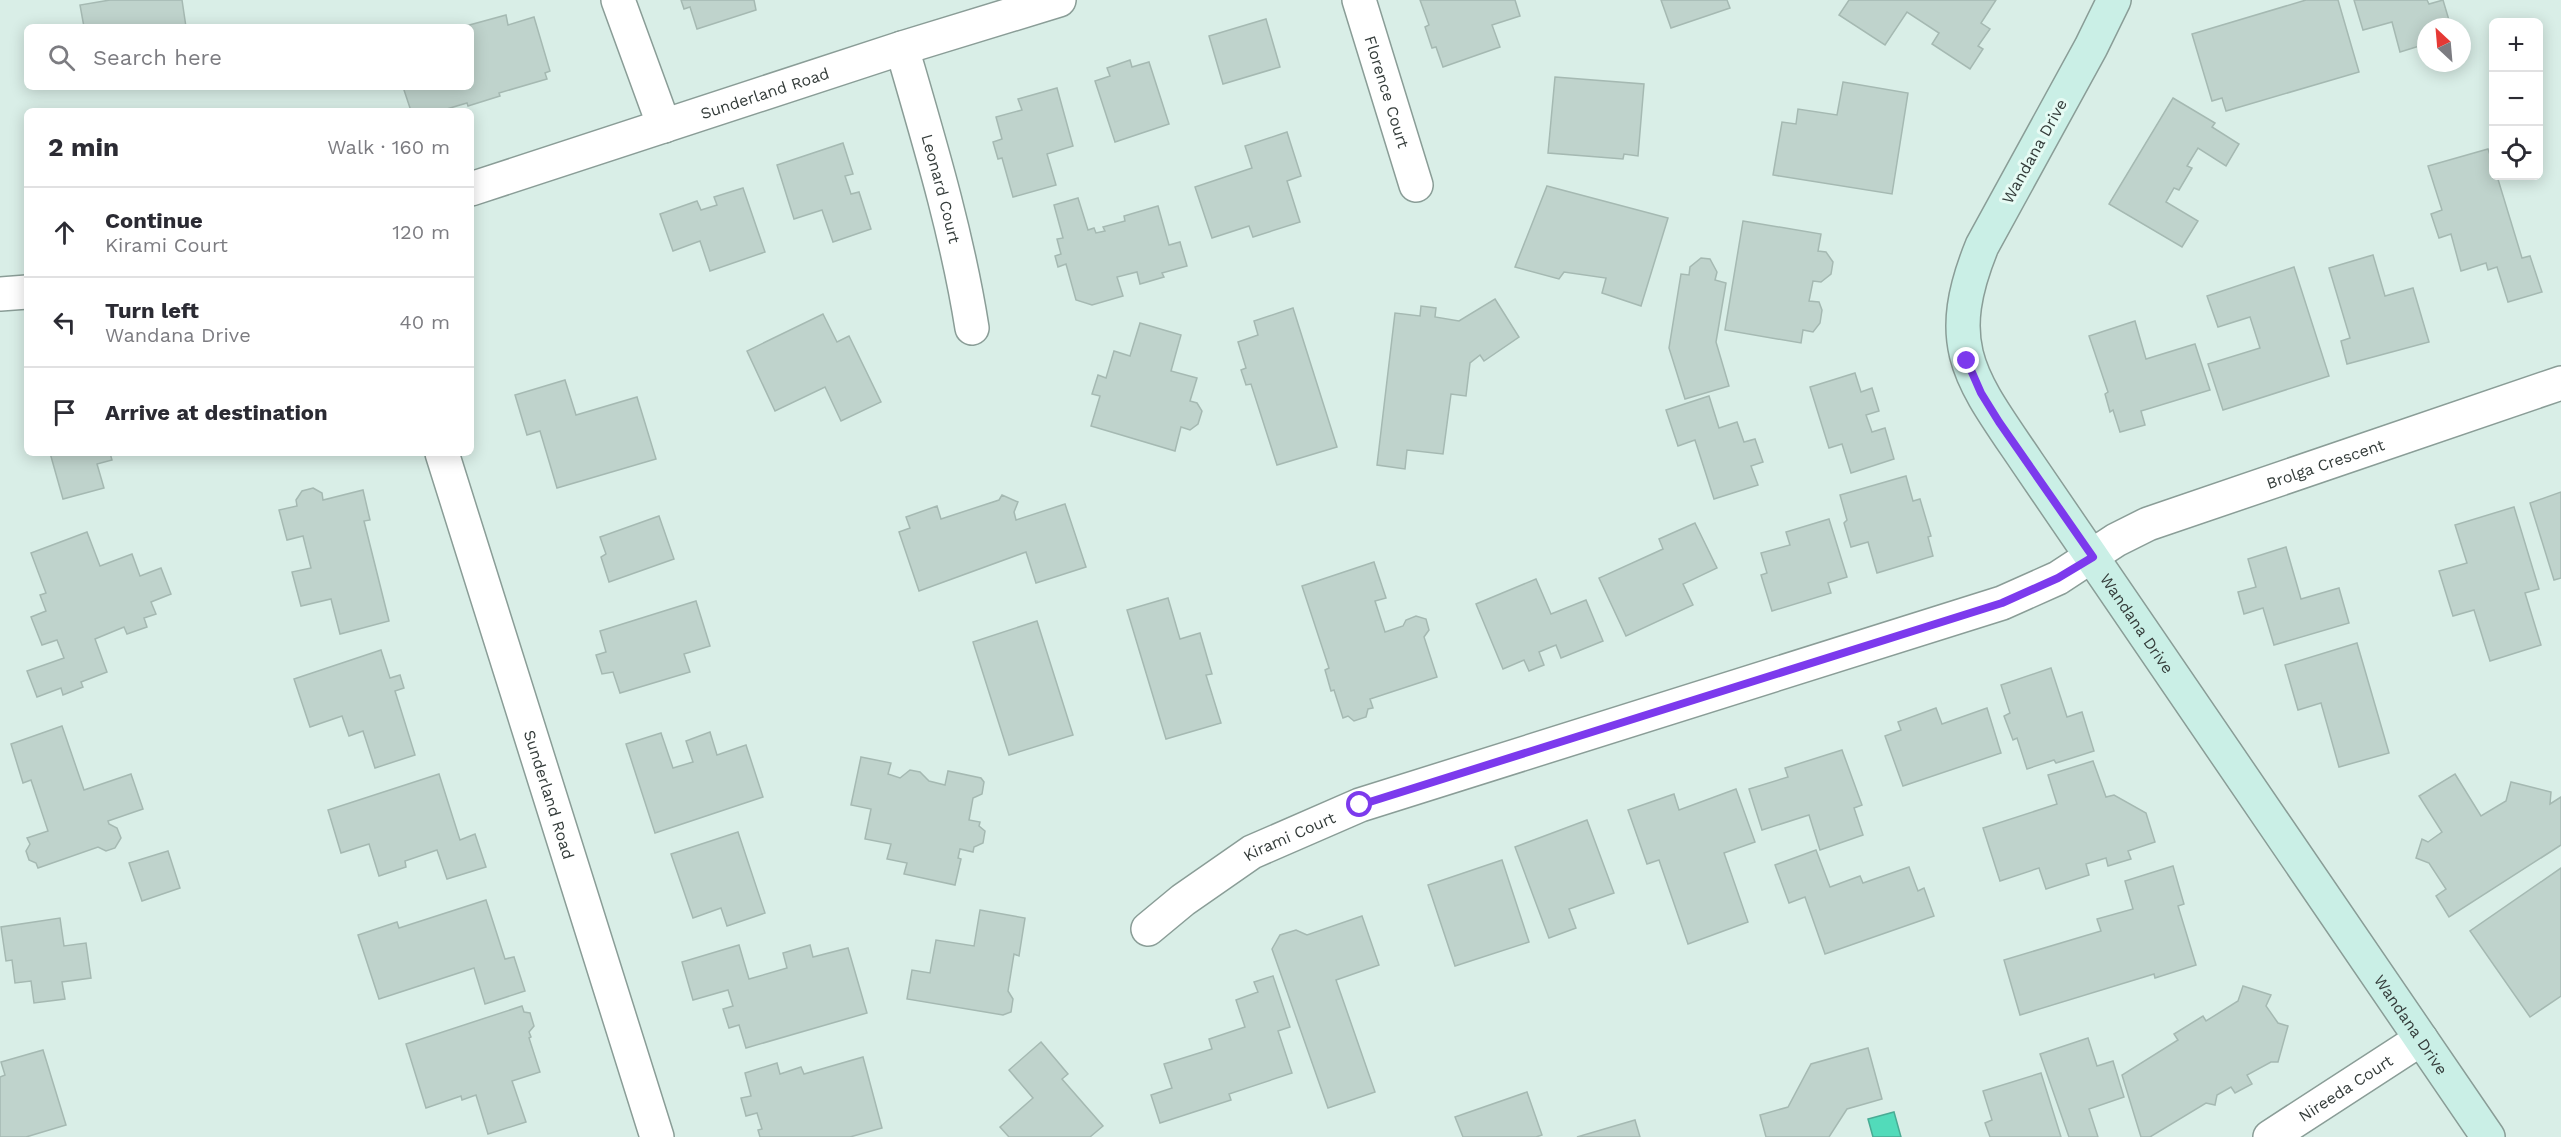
<!DOCTYPE html>
<html lang="en">
<head>
<meta charset="utf-8">
<style>
  body { margin:0; font-family:"Work Sans",sans-serif; background:#f2f2f3; color:#2b2b33 }
  .controls { position:absolute; right:18px; top:18px; display:grid; overflow:hidden; border-radius:9px; box-shadow:0 3px 15px #0003 }
  .controls button { width:54px; height:54px; display:grid; place-items:center; padding:0; border:0; border-bottom:2px solid #e1e1e2; background:#fff; color:#2b2b33; font:30px sans-serif }
  .compass { position:absolute; left:2417px; top:18px; width:54px; height:54px; border-radius:50%; background:#fff; box-shadow:0 3px 15px #0003; rotate:334deg }
  .stop { position:absolute; width:18px; height:18px; margin:-14px; border:4px solid #7c3aed; border-radius:50%; background:#fff }
  .stop.end { background:#7c3aed; border-color:#fff; box-shadow:0 2px 6px #0008 }
  .list { margin:0; padding:0; list-style:none }
  h2 { display:flex; justify-content:space-between; align-items:center; height:78px; margin:0; padding:0 24px; font-size:26px }
  h2 small { font-size:20px; font-weight:400; color:#7c7c81 }
  .list li { display:grid; grid-template-columns:39px 1fr auto; gap:18px; align-items:center; box-sizing:border-box; height:90px; padding:0 24px; border-top:2px solid #e1e1e2 }
  .list b { display:block; font-size:22px; white-space:nowrap }
  .list p { margin:0; font-size:20px; white-space:nowrap; color:#7c7c81 }
  .list em { font-size:20px; font-style:normal; color:#7c7c81 }
  .icon { flex:none; width:33px; height:33px; fill:none; stroke:currentColor; stroke-width:2; stroke-linecap:round; stroke-linejoin:round }
  .map { position:relative; flex:none; width:2561px; height:1137px; overflow:hidden }
  .search { position:absolute; background:#fff; box-shadow:0 3px 15px #0003; left:24px; top:24px; width:450px; height:66px; display:flex; align-items:center; gap:15px; box-sizing:border-box; padding:0 21px; border-radius:9px; color:#7c7c81; font-size:22px }
  .panel { position:absolute; background:#fff; box-shadow:0 3px 15px #0003; left:24px; top:108px; width:450px; height:348px; border-radius:9px }
  .map>svg:first-child { display:block }
</style>
</head>
<body>
<div class="map">
<svg width="2561" height="1137" viewBox="0 0 2561 1137">
  <rect width="100%" height="100%" fill="#d9eee7"/>
  <polygon fill="#52dbba" stroke="#49ab94" stroke-width="1.5" points="1894,1112 1901,1137 1873,1137 1868,1119"/>
  <g fill="#bfd3cc" stroke="#a5b9b2" stroke-width="1.5">
    <polygon points="110,0 182,0 186,27 84,27 80,5"/>
    <polygon points="681,0 754,0 756,10 697,29 690,7 684,9"/>
    <polygon points="1420,0 1515,0 1520,16 1492,25 1500,47 1443,67 1436,47 1432,48 1425,27 1429,25"/>
    <polygon points="1661,0 1727,0 1730,8 1671,28"/>
    <polygon points="1849,0 1996,0 1981,23 1990,29 1978,46 1983,49 1970,69 1932,44 1939,33 1907,12 1885,45 1839,15"/>
    <polygon points="2306,0 2338,0 2359,72 2226,111 2222,98 2212,101 2192,34"/>
    <polygon points="2354,0 2427,0 2429,4 2443,0 2451,27 2426,27 2426,44 2400,52 2392,22 2363,30"/>
    <polygon points="506,15 508,25 534,17 550,71 545,73 547,79 499,93 500,96 468,106 467,103 440,111 411,111 403,87 471,87 471,27 462,27"/>
    <polygon points="1266,19 1280,67 1223,84 1209,36"/>
    <polygon points="1130,60 1132,67 1149,62 1169,124 1115,142 1095,81 1110,76 1107,68"/>
    <polygon points="1555,77 1644,84 1638,156 1624,154 1623,159 1548,153"/>
    <polygon points="1843,82 1908,93 1892,194 1773,175 1782,122 1796,124 1798,109 1837,115"/>
    <polygon points="1057,88 1073,146 1047,154 1056,185 1013,197 1002,158 998,159 993,142 1002,139 996,117 1022,110 1018,99"/>
    <polygon points="2173,98 2215,123 2212,127 2239,144 2226,166 2198,148 2187,166 2192,168 2179,190 2174,188 2166,202 2198,221 2182,247 2109,204"/>
    <polygon points="1287,132 1301,176 1287,181 1300,222 1253,237 1249,226 1212,238 1195,187 1252,168 1245,146"/>
    <polygon points="843,143 853,174 845,176 851,194 859,192 871,229 833,242 822,210 794,219 777,165"/>
    <polygon points="2488,149 2494,166 2494,176 2497,176 2522,258 2530,256 2542,292 2508,302 2497,267 2488,270 2486,263 2461,271 2451,234 2439,238 2431,214 2442,210 2428,166"/>
    <polygon points="1547,186 1668,218 1641,306 1602,293 1606,278 1564,272 1559,279 1515,267"/>
    <polygon points="743,188 765,252 710,271 700,241 673,251 660,214 697,201 701,210 717,205 714,197"/>
    <polygon points="1078,198 1088,230 1094,228 1096,233 1105,231 1103,227 1125,221 1124,216 1158,206 1169,245 1180,242 1187,266 1162,273 1164,277 1140,284 1137,272 1117,277 1123,296 1092,305 1076,300 1066,264 1058,267 1055,256 1061,254 1057,239 1063,238 1054,205"/>
    <polygon points="1743,221 1821,234 1818,251 1826,252 1833,262 1831,274 1821,282 1813,281 1809,301 1819,302 1822,310 1820,323 1813,332 1803,330 1801,343 1725,330"/>
    <polygon points="2373,255 2385,296 2413,288 2429,342 2347,364 2341,341 2350,338 2329,268"/>
    <polygon points="1701,258 1710,259 1717,272 1715,280 1726,283 1716,342 1729,386 1685,399 1669,348 1681,274 1689,275 1690,267"/>
    <polygon points="2294,267 2329,376 2223,410 2208,364 2260,348 2250,317 2218,327 2207,296"/>
    <polygon points="1495,299 1519,337 1484,361 1480,355 1470,363 1466,396 1451,394 1443,454 1407,450 1405,469 1377,465 1395,313 1420,316 1421,306 1436,308 1435,317 1459,321"/>
    <polygon points="1293,308 1337,447 1277,465 1251,384 1246,385 1241,370 1246,368 1238,342 1258,335 1254,321"/>
    <polygon points="823,314 837,342 849,336 881,402 841,421 825,387 775,411 747,351"/>
    <polygon points="2135,321 2146,359 2195,344 2210,390 2141,411 2145,425 2120,432 2113,410 2110,412 2105,394 2108,392 2089,336"/>
    <polygon points="1140,323 1181,335 1171,371 1197,378 1190,401 1197,403 1202,411 1198,424 1190,430 1181,427 1175,451 1091,426 1100,396 1092,394 1098,375 1106,378 1114,351 1130,356"/>
    <polygon points="1855,373 1861,392 1872,388 1879,411 1866,415 1872,432 1885,428 1894,459 1851,473 1842,444 1829,448 1810,387"/>
    <polygon points="565,380 576,415 637,397 656,459 557,488 540,431 527,435 515,395"/>
    <polygon points="1709,396 1719,428 1737,422 1744,442 1755,439 1763,462 1751,466 1758,485 1714,499 1695,440 1678,446 1666,410"/>
    <polygon points="50,453 110,453 112,460 97,464 104,488 63,499"/>
    <polygon points="1906,476 1913,501 1920,499 1931,536 1928,537 1933,556 1877,573 1868,542 1851,547 1844,523 1847,520 1840,495"/>
    <polygon points="313,488 322,493 323,500 363,490 370,520 364,521 389,621 340,634 331,599 301,606 292,572 311,568 303,536 287,540 279,510 297,506 296,500 302,491"/>
    <polygon points="2561,492 2561,578 2554,580 2530,503"/>
    <polygon points="1002,495 1018,502 1014,512 1016,520 1065,504 1086,567 1036,583 1026,552 919,591 899,532 910,528 906,517 937,506 941,519 999,500"/>
    <polygon points="2514,507 2539,589 2525,593 2541,645 2490,661 2474,610 2453,616 2439,571 2467,563 2455,525"/>
    <polygon points="659,516 674,559 609,582 601,557 606,554 600,537"/>
    <polygon points="1829,519 1847,577 1828,583 1831,593 1772,611 1761,575 1767,573 1761,553 1790,545 1786,532"/>
    <polygon points="1695,523 1717,568 1683,584 1693,605 1626,636 1599,578 1663,549 1659,539"/>
    <polygon points="87,532 100,566 132,554 140,576 161,568 171,594 151,602 156,614 144,618 147,627 127,634 124,627 95,639 107,672 81,682 83,687 63,695 61,688 37,697 27,671 64,658 57,640 42,645 31,617 46,611 40,595 46,593 31,553"/>
    <polygon points="2286,547 2301,599 2339,588 2349,623 2274,645 2263,608 2244,614 2238,592 2256,587 2248,559"/>
    <polygon points="1374,562 1386,598 1375,601 1385,632 1403,626 1406,620 1416,616 1426,619 1429,630 1424,637 1437,677 1370,699 1373,708 1368,709 1366,717 1354,721 1348,716 1343,718 1334,690 1331,691 1325,670 1329,668 1302,586"/>
    <polygon points="1536,579 1551,614 1586,600 1603,641 1561,658 1556,645 1539,652 1544,665 1529,671 1524,660 1503,669 1476,604"/>
    <polygon points="1168,598 1180,639 1200,633 1212,674 1206,675 1221,723 1166,739 1127,610"/>
    <polygon points="696,601 710,646 684,654 690,672 620,693 613,672 602,674 596,655 606,652 600,631"/>
    <polygon points="1037,621 1073,735 1009,755 973,642"/>
    <polygon points="2357,643 2389,753 2339,767 2321,703 2298,710 2285,665"/>
    <polygon points="381,650 390,678 400,675 404,688 395,691 415,755 375,768 363,731 349,736 342,716 310,727 294,679"/>
    <polygon points="2051,668 2067,717 2082,712 2094,751 2056,763 2054,760 2027,769 2017,738 2013,740 2004,716 2010,713 2001,685"/>
    <polygon points="1936,708 1942,724 1987,708 2001,753 1903,786 1885,736 1901,730 1898,722"/>
    <polygon points="62,726 84,790 131,774 143,809 108,821 109,824 117,828 121,838 115,848 106,851 98,847 38,868 36,863 29,860 26,851 30,844 27,838 48,831 31,780 23,783 11,744"/>
    <polygon points="710,732 717,755 746,745 763,797 655,833 626,744 661,733 673,768 693,762 686,741"/>
    <polygon points="1842,750 1862,805 1854,808 1863,835 1820,850 1809,815 1762,830 1749,789 1788,777 1785,768"/>
    <polygon points="861,757 891,763 888,774 900,778 910,770 920,772 929,781 945,785 948,771 981,778 984,782 982,794 973,798 969,820 980,822 979,826 985,831 983,843 974,847 973,852 960,849 958,858 961,859 955,885 904,874 907,863 887,859 891,844 865,839 871,809 851,805"/>
    <polygon points="2093,761 2106,797 2114,795 2146,813 2155,842 2128,851 2131,859 2108,866 2106,858 2086,864 2089,875 2046,889 2039,868 2000,881 1983,828 2057,804 2048,775"/>
    <polygon points="439,774 460,840 475,834 486,867 447,879 437,850 405,861 406,867 379,876 369,844 341,853 328,810"/>
    <polygon points="2455,774 2481,816 2506,801 2511,782 2551,792 2550,804 2561,797 2561,845 2449,917 2436,896 2446,889 2429,863 2416,858 2422,839 2428,842 2442,832 2419,796"/>
    <polygon points="1736,789 1755,842 1724,853 1748,922 1688,944 1659,860 1647,864 1628,810 1674,794 1679,810"/>
    <polygon points="1587,820 1614,893 1569,909 1576,928 1549,938 1515,847"/>
    <polygon points="738,832 765,913 727,926 721,908 693,918 671,854"/>
    <polygon points="1816,850 1830,887 1860,876 1863,883 1909,867 1918,891 1924,888 1934,916 1825,954 1805,897 1789,903 1775,865"/>
    <polygon points="168,851 180,888 142,901 129,863"/>
    <polygon points="1502,860 1529,942 1455,966 1428,885"/>
    <polygon points="2173,866 2184,904 2178,906 2196,965 2155,978 2154,974 2020,1015 2004,960 2101,931 2097,919 2133,909 2125,881"/>
    <polygon points="2561,868 2561,996 2530,1017 2470,931"/>
    <polygon points="486,900 505,959 514,957 525,991 485,1004 474,968 379,999 358,935 397,922 399,928"/>
    <polygon points="980,910 1025,918 1019,956 1014,954 1008,991 1013,999 1011,1012 1003,1015 907,999 912,970 930,973 936,940 974,946"/>
    <polygon points="1362,916 1379,965 1336,980 1375,1092 1328,1108 1272,949 1280,935 1296,930 1307,935"/>
    <polygon points="60,918 64,946 86,943 91,978 62,982 65,999 34,1003 31,981 15,983 12,960 6,961 1,927"/>
    <polygon points="739,945 749,979 787,968 783,953 810,945 813,957 848,948 867,1013 746,1048 739,1025 729,1028 723,1009 733,1006 728,990 693,1000 682,962"/>
    <polygon points="1273,976 1290,1027 1278,1031 1292,1073 1229,1094 1231,1100 1160,1123 1151,1095 1172,1088 1164,1064 1212,1049 1209,1039 1245,1027 1236,1000 1258,992 1254,982"/>
    <polygon points="2243,986 2271,995 2266,1006 2278,1023 2288,1026 2278,1062 2271,1062 2247,1075 2252,1084 2235,1093 2231,1087 2217,1095 2215,1105 2206,1103 2150,1137 2141,1137 2122,1075 2178,1040 2174,1034 2203,1016 2206,1021 2238,1001"/>
    <polygon points="522,1006 524,1012 530,1013 534,1026 529,1032 531,1037 529,1038 540,1072 512,1081 526,1122 488,1134 476,1095 462,1100 461,1096 426,1108 406,1044"/>
    <polygon points="2088,1038 2097,1066 2113,1061 2124,1097 2089,1109 2098,1137 2069,1137 2040,1054"/>
    <polygon points="1041,1042 1068,1074 1062,1079 1103,1126 1090,1137 1009,1137 1000,1127 1033,1098 1009,1070"/>
    <polygon points="1868,1048 1882,1099 1847,1109 1829,1137 1766,1137 1760,1115 1788,1107 1811,1064"/>
    <polygon points="43,1050 66,1125 26,1137 0,1137 0,1077 5,1075 1,1062"/>
    <polygon points="863,1057 882,1128 850,1137 760,1137 758,1130 762,1129 757,1113 746,1116 741,1098 751,1096 745,1073 777,1063 780,1074 801,1067 804,1074"/>
    <polygon points="2041,1073 2061,1137 1990,1137 1985,1123 1992,1120 1983,1091"/>
    <polygon points="1527,1092 1542,1135 1536,1137 1463,1137 1455,1117"/>
    <polygon points="1635,1120 1640,1137 1577,1137"/>
  </g>
  <g fill="none" stroke-linecap="round" stroke-linejoin="round">
    <g stroke="#8a9d97" stroke-width="36">
      <g id="street">
        <polyline points="618,0 664,126"/>
        <path id="s1" d="M1359,0L1416,185"/>
        <path id="s2" d="M902,48C929,141 957,233 972,328"/>
        <path id="s3" d="M471,189L902,48L1059,0"/>
        <polyline points="0,294 27,292"/>
        <path id="s4" d="M442,453L657,1137"/>
        <path id="s5" d="M1148,929L1183,900L1252,852L1360,805L2002,603L2058,578L2116,540L2148,524L2561,383"/>
        <path id="s6" d="M2270,1137L2421,1039"/>
      </g>
    </g>
    <g stroke="#8a9d97" stroke-width="36">
      <g id="secondary">
        <path id="s7" d="M2114,0L2091,47L1982,246C1941,347 1971,379 2027,462L2488,1137"/>
      </g>
    </g>
    <use href="#street" stroke="#fff" stroke-width="33"/>
    <use href="#secondary" stroke="#caefe6" stroke-width="33"/>
  </g>
  <g fill="none" stroke-linecap="round" stroke-linejoin="round">
    <polyline stroke="#7c3aed" stroke-width="8" points="1360,805 2002,603 2058,578 2093,557 1999,422 1981,393 1967,361"/>
  </g>
  <g text-anchor="middle" stroke-width="6" stroke-linejoin="round" paint-order="stroke">
    <g font-size="16" fill="#343c3a" stroke="#e6fbf4">
      <text dy="6" stroke="none"><textPath href="#s1" startOffset="96">Florence Court</textPath></text>
      <text dy="6" stroke="none"><textPath href="#s3" startOffset="309">Sunderland Road</textPath></text>
      <text transform="translate(2034 151) rotate(-61)" y="6">Wandana Drive</text>
      <text dy="6" stroke="none"><textPath href="#s2" startOffset="146">Leonard Court</textPath></text>
      <text dy="6" stroke="none"><textPath href="#s5" startOffset="1274">Brolga Crescent</textPath></text>
      <text dy="6" stroke="none"><textPath href="#s7" startOffset="710">Wandana Drive</textPath></text>
      <text dy="6" stroke="none"><textPath href="#s4" startOffset="358">Sunderland Road</textPath></text>
      <text dy="6" stroke="none"><textPath href="#s5" startOffset="170">Kirami Court</textPath></text>
      <text dy="6" stroke="none"><textPath href="#s7" startOffset="1196">Wandana Drive</textPath></text>
      <text dy="6" stroke="none"><textPath href="#s6" startOffset="90">Nireeda Court</textPath></text>
    </g>
  </g>
</svg>
<div class="controls">
<button>+</button>
<button>−</button>
<button><svg class="icon" aria-label="locate" viewBox="0 0 24 24"><circle cx="12" cy="12" r="6"/><path d="M12 2v4M12 18v4M2 12h4M18 12h4"/></svg></button>
</div>
<svg class="compass" viewBox="-18 -18 36 36"><path d="M0-13l5 13h-10z" fill="#e53935"/><path d="M0 13l5-13h-10z" fill="#7c7c81"/></svg>
<div class="stop" style="left:1360px;top:805px"></div>
<div class="stop end" style="left:1967px;top:361px"></div>
<div class="search"><svg class="icon" aria-label="search" viewBox="0 0 24 24"><circle cx="10" cy="10" r="6"/><path d="M15 15l6 6"/></svg>Search here</div>
<section class="panel">
<h2>2 min<small>Walk · 160 m</small></h2>
<ul class="list">
<li><svg class="icon" aria-label="ahead" viewBox="0 0 24 24"><path d="M12 20V5M6 11l6-6 6 6"/></svg><div><b>Continue</b><p>Kirami Court</p></div><em>120 m</em></li>
<li><svg class="icon" aria-label="left" viewBox="0 0 24 24"><path d="M17 20v-9H6M10 6l-5 5 5 5"/></svg><div><b>Turn left</b><p>Wandana Drive</p></div><em>40 m</em></li>
<li><svg class="icon" aria-label="arrive" viewBox="0 0 24 24"><path d="M6 21V4h12l-3 4 3 4H6"/></svg><div><b>Arrive at destination</b></div></li>
</ul>
</section>
</div>
</body>
</html>
